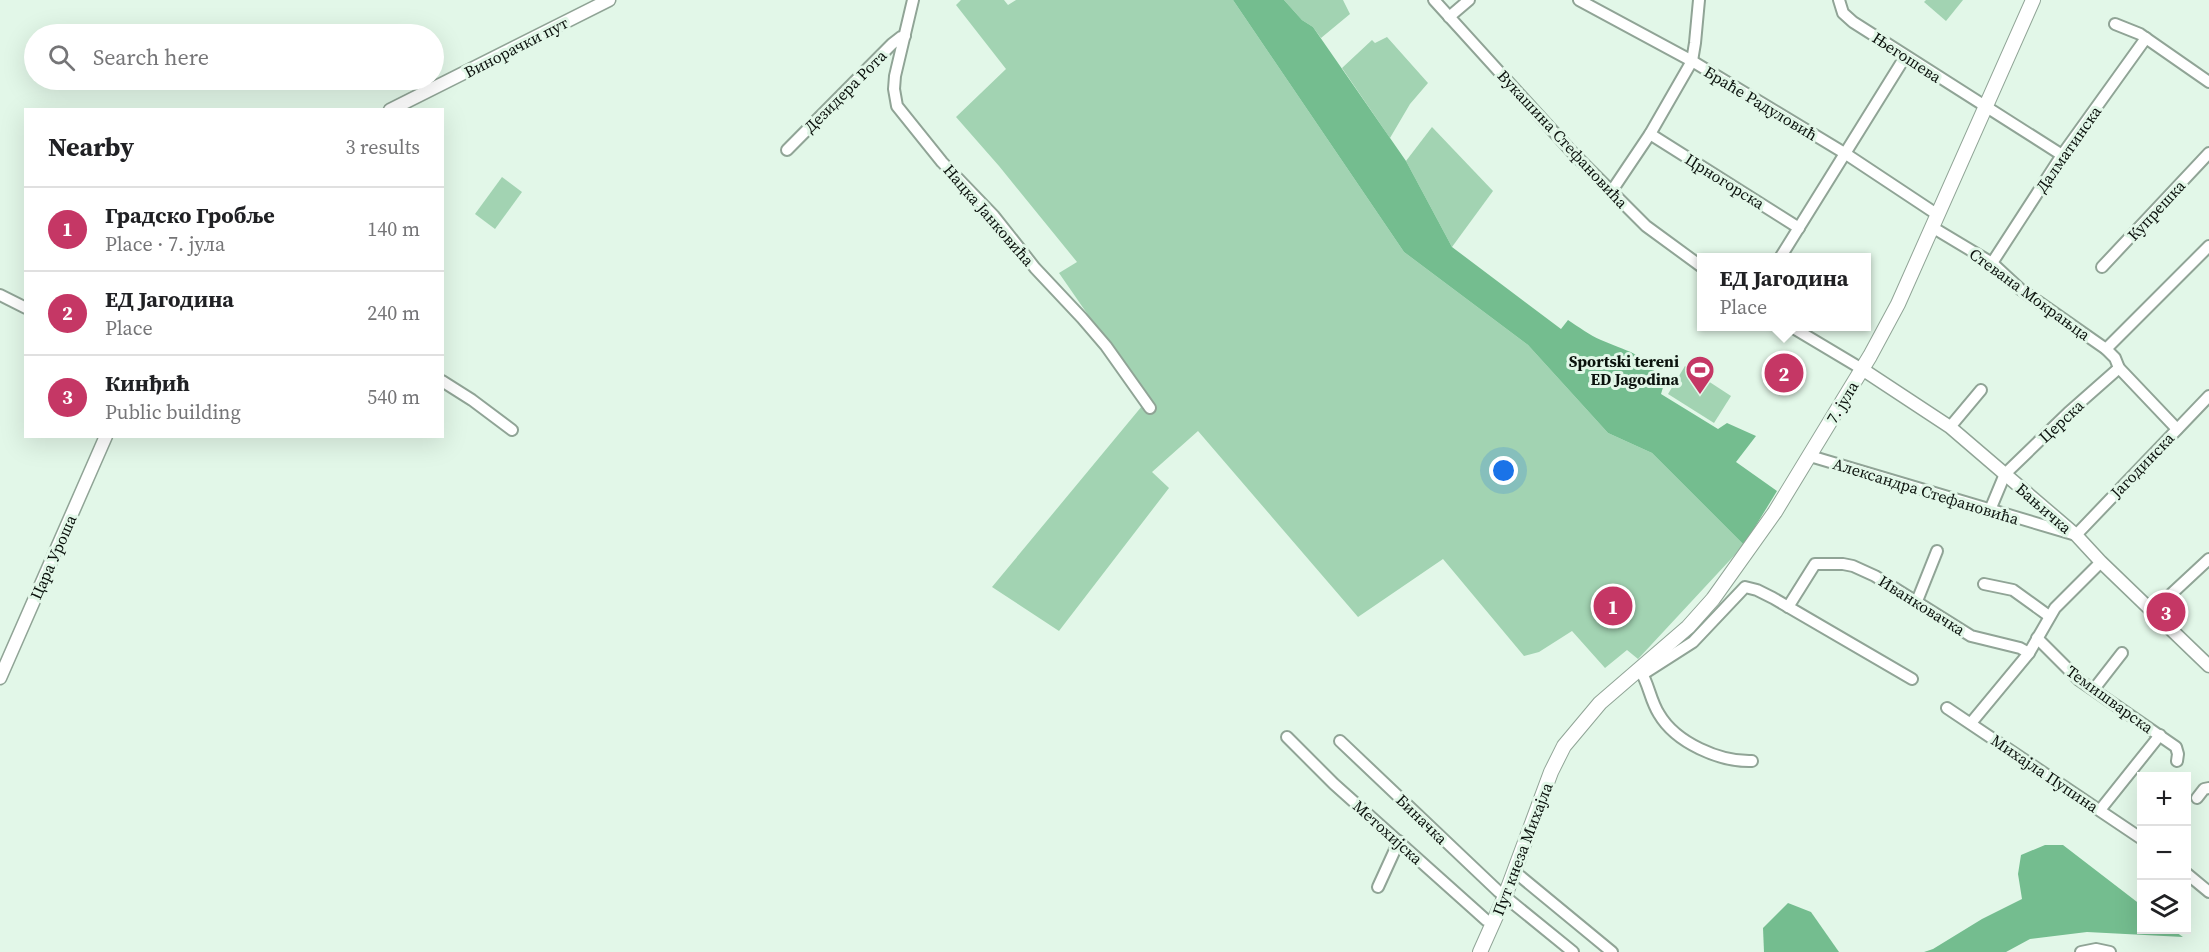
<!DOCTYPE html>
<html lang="en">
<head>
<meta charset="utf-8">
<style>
  body { margin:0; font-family:"Source Serif 4",serif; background:#f2f2f2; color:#202124 }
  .controls { position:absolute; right:18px; bottom:18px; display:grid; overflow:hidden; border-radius:0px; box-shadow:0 6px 24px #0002 }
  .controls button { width:54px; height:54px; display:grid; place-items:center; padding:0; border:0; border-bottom:2px solid #e0e0e0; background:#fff; color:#202124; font:30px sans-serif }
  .you { position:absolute; left:1504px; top:471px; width:21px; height:21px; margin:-15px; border:4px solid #fff; border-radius:50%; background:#1a73e8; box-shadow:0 0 0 9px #1a73e833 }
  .badge { display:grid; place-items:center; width:39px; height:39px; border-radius:50%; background:#c53765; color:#fff; font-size:20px; font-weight:700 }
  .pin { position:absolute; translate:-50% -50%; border:3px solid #fff; box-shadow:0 2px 6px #0006 }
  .popup { position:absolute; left:1697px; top:253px; width:174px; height:78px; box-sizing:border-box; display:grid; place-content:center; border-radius:0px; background:#fff; filter:drop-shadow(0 2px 4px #0005); font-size:20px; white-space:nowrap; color:#757577 }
  .popup b { font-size:22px; color:#202124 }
  .popup::after { content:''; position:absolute; left:50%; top:100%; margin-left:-12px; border:12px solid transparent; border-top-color:#fff }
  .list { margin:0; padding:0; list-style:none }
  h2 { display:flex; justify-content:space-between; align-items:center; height:78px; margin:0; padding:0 24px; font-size:26px }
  h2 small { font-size:20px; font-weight:400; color:#757577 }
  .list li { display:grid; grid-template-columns:39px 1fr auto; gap:18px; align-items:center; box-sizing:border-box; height:84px; padding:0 24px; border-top:2px solid #e0e0e0 }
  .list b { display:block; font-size:22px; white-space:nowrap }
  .list p { margin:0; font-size:20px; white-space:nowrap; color:#757577 }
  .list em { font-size:20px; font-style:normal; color:#757577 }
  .icon { flex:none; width:33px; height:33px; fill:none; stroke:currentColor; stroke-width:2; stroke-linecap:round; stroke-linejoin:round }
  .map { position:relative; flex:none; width:2209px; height:952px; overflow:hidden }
  .search { position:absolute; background:#fff; box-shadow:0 6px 24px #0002; left:24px; top:24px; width:420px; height:66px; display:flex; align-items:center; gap:15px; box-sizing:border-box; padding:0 21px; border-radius:33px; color:#757577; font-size:22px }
  .panel { position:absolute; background:#fff; box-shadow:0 6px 24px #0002; left:24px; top:108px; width:420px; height:330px; border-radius:0px }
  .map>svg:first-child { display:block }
</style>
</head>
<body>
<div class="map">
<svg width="2209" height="952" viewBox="0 0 2209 952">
  <rect width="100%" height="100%" fill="#e2f7e8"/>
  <g fill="#a2d3b2">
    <polygon points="961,0 1004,0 1008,5 1016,0 1233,0 1404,252 1528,345 1608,433 1652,453 1744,545 1638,659 1627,650 1605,668 1572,631 1539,652 1524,656 1443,559 1358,617 1198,431 1152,472 1169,488 1059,631 992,587 1147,400 1059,273 1077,262 999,166 956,117 1006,69 956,5"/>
    <polygon points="1284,0 1343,0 1350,14 1321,38 1313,27 1302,20"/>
    <polygon points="1926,0 1963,0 1946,21 1924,2"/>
    <polygon points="1387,37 1428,83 1410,104 1390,138 1342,68 1372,40 1375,43"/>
    <polygon points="1432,127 1493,191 1452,247 1406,161"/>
    <polygon points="502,177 522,192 495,229 475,214"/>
    <polygon points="1685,366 1731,396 1714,423 1668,394"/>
  </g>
  <g fill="#74bd8f">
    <path d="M1233,0H1284L1302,20L1313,27L1406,161L1452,247L1561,329L1568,320C1579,327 1589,335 1601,340C1635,355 1642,351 1664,384L1661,394L1718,429L1727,423L1756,436L1736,462L1777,491L1744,545L1652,453L1608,433L1528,345L1404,252Z"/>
    <polygon points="2045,845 2063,845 2141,905 2142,930 2173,930 2183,937 2087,932 2030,939 2006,952 1924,952 1933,949 1982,919 2022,899 2018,874 2021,855"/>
    <polygon points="1788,903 1811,912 1839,952 1764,952 1763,928"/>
  </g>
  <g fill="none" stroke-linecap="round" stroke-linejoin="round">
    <g stroke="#90a496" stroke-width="14">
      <g id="minor">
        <polyline points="913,0 895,76 894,89 897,106 942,162 994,216 1035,268 1082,318 1106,346 1150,408"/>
        <polyline points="1434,0 1572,152 1646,226 1702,267"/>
        <polyline points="1579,0 1692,61 1846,154 1938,215"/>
        <polyline points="1839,0 1843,13 1853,22 2062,155"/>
        <polyline points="1449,17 1469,0"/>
        <polyline points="2115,24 2140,34 2209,82"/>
        <polyline points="1650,134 1799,228"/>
        <polyline points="787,150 892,44 901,37 905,36"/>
        <polyline points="1611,192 1650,134 1692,61 1695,43 1699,0"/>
        <polyline points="1932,227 1992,263 2020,289 2106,349 2115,358 2119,368 2177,429"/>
        <polyline points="1780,258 1905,57"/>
        <polyline points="1992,263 2062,155 2146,38"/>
        <polyline points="2102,267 2209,153"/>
        <polyline points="0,295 26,308"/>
        <polyline points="1790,326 1862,369"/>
        <polyline points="2106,349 2209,246"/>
        <polyline points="442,381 472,400 512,430"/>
        <polyline points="1950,427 1981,390"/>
        <polyline points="1810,456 2076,535 2209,396"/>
        <polyline points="1990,510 2005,474 2068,413 2119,368"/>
        <polyline points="1984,584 2013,590 2049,616"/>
        <polyline points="1917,601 1937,551"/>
        <polyline points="1788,607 1815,564 1843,564 1853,566 1875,576 1971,636 2020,648 2029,653"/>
        <polyline points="2153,611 2209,559"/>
        <polyline points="2037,638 2079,680 2176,747 2178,754 2177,761"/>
        <path d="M1640,670C1649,684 1650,700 1659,714C1676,743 1720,762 1752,761"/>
        <polyline points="1643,674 1693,642 1745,587 1757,590 1773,598 1912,679"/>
        <polyline points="2094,689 2122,653"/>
        <polyline points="1947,708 2142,839"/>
        <polyline points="1971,723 2029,653 2055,608 2101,562"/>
        <polyline points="1287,737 1334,784 1476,911 1486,920 1494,922"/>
        <polyline points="1340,741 1498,891 1573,952"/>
        <polyline points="2197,798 2204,789 2209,788"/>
        <polyline points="2100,810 2160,735"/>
        <polyline points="1515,872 1612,952"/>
        <polyline points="2186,873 2209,892"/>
        <polyline points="1378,887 1399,841"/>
        <polyline points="2081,952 2096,949 2110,952"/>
      </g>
    </g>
    <g stroke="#90a496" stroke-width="15">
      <g id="tertiary">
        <polyline points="390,110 609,0"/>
        <polyline points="1862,369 1950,427 2076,535 2101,562 2209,666"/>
        <polyline points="0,678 106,436"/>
      </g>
    </g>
    <g stroke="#90a496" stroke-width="16">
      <polyline id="secondary" points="1480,952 1505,896 1551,772 1564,746 1600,703 1688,627 1713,599 1775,512 1870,356 1898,304 2033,0"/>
    </g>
    <use href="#minor" stroke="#fff" stroke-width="10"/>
    <use href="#tertiary" stroke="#fff" stroke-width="12"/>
    <use href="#secondary" stroke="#fff" stroke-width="14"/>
  </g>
  <defs>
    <g id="stadium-pin" transform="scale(1.5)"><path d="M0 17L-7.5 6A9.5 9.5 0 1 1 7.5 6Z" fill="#c53765" stroke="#e2f7e8"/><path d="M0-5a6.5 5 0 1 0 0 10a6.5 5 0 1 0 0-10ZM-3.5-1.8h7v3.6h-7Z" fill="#fff"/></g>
  </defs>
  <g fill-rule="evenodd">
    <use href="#stadium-pin" x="1700" y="370"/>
  </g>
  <g text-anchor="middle" stroke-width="6" stroke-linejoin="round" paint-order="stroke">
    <g font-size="16" fill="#0b120d" stroke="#e2f7e8">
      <text transform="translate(516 47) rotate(-27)" y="6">Винорачки пут</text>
      <text transform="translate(1907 57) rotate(33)" y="6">Његошева</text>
      <text transform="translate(845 91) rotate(-45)" y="6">Дезидера Рота</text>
      <text transform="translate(1761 103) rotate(31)" y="6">Браће Радуловић</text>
      <text transform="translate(1563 139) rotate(47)" y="6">Вукашина Стефановића</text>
      <text transform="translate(2068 149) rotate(-55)" y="6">Далматинска</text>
      <text transform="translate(1725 181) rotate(32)" y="6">Црногорска</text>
      <text transform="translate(2156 210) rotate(-47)" y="6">Купрешка</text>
      <text transform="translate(989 215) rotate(49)" y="6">Нацка Јанковића</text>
      <text transform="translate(2030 294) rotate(36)" y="6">Стевана Мокрањца</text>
      <text transform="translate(1842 402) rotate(-59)" y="6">7. јула</text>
      <text transform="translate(2061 421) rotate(-43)" y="6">Церска</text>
      <text transform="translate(2142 465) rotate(-46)" y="6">Јагодинска</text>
      <text transform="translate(1926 491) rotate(17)" y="6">Александра Стефановића</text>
      <text transform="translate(2044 508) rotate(41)" y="6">Бањичка</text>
      <text transform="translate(53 557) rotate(-66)" y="6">Цара Уроша</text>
      <text transform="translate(1922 605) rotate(32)" y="6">Иванковачка</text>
      <text transform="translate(2110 699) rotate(36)" y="6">Темишварска</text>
      <text transform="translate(2045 773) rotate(34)" y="6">Михајла Пупина</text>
      <text transform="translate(1422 819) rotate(44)" y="6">Биначка</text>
      <text transform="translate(1388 832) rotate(42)" y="6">Метохијска</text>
      <text transform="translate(1522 849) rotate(-69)" y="6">Пут кнеза Михајла</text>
    </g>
    <g font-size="16" font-weight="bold" fill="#0b120d" stroke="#e2f7e8" text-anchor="end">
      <text x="1679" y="367">Sportski tereni<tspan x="1679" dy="18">ED Jagodina</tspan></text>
    </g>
  </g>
</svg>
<div class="controls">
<button>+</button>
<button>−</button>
<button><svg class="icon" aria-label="layers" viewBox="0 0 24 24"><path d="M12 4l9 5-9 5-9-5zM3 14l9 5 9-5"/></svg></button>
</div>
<div class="you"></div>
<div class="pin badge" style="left:1613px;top:606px">1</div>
<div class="pin badge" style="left:1784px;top:373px">2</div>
<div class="popup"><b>ЕД Јагодина</b>Place</div>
<div class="pin badge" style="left:2166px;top:612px">3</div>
<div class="search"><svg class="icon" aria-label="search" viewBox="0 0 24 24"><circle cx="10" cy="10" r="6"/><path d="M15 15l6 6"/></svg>Search here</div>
<section class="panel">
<h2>Nearby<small>3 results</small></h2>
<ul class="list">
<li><span class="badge">1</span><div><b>Градско Гробље</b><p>Place · 7. јула</p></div><em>140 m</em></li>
<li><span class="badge">2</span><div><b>ЕД Јагодина</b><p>Place</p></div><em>240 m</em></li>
<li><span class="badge">3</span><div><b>Кинђић</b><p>Public building</p></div><em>540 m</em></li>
</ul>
</section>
</div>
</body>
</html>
